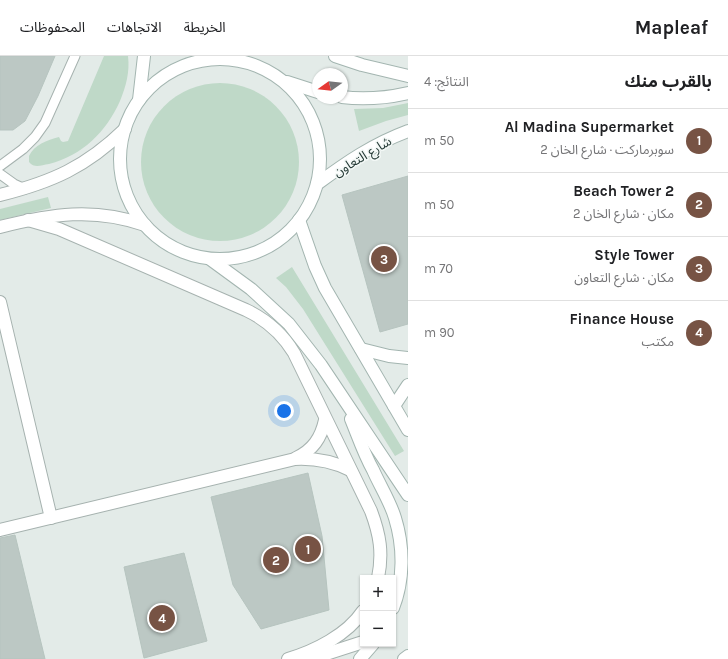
<!DOCTYPE html>
<html lang="ar">
<head>
<meta charset="utf-8">
<style>
  body { margin:0; font-family:Karla,"Noto Sans Arabic",sans-serif; background:#f2f2f2; color:#202124; direction:rtl }
  .controls { position:absolute; right:12px; bottom:12px; display:grid; overflow:hidden; border-radius:0px; box-shadow:0 1px 3px #0004 }
  .controls button { width:36px; height:36px; display:grid; place-items:center; padding:0; border:0; border-bottom:1px solid #e0e0e0; background:#fff; color:#202124; font:20px sans-serif }
  .compass { position:absolute; left:312px; top:12px; width:36px; height:36px; border-radius:50%; background:#fff; box-shadow:0 1px 3px #0004; rotate:255deg }
  .you { position:absolute; left:284px; top:355px; width:14px; height:14px; margin:-10px; border:3px solid #fff; border-radius:50%; background:#1a73e8; box-shadow:0 0 0 6px #1a73e833 }
  .badge { display:grid; place-items:center; width:26px; height:26px; border-radius:50%; background:#775344; color:#fff; font-size:13px; font-weight:700 }
  .pin { position:absolute; translate:-50% -50%; border:2px solid #fff; box-shadow:0 1px 4px #0006 }
  .list { margin:0; padding:0; list-style:none }
  h2 { display:flex; justify-content:space-between; align-items:center; height:52px; margin:0; padding:0 16px; font-size:17px }
  h2 small { font-size:13px; font-weight:400; color:#757577 }
  .list li { display:grid; grid-template-columns:26px 1fr auto; gap:12px; align-items:center; box-sizing:border-box; height:64px; padding:0 16px; border-top:1px solid #e0e0e0 }
  .list b { display:block; font-size:15px; white-space:nowrap }
  .list p { margin:0; font-size:13px; white-space:nowrap; color:#757577 }
  .list em { font-size:13px; font-style:normal; color:#757577 }
  .map { position:relative; flex:none; width:408px; height:603px; overflow:hidden; direction:ltr }
  header { display:flex; align-items:center; gap:24px; box-sizing:border-box; height:56px; padding:0 20px; background:#fff; border-bottom:1px solid #e0e0e0 }
  header strong { font-size:19px }
  nav { display:flex; gap:22px; margin-inline-start:auto; font-size:14px }
  main { display:flex }
  aside { flex:1; background:#fff }
  .map>svg:first-child { display:block }
</style>
</head>
<body>
<header>
<strong>Mapleaf</strong>
<nav><a>الخريطة</a><a>الاتجاهات</a><a>المحفوظات</a></nav>
</header>
<main>
<aside>
<h2>بالقرب منك<small>النتائج: 4</small></h2>
<ul class="list">
<li><span class="badge">1</span><div><b>Al Madina Supermarket</b><p>سوبرماركت · شارع الخان 2</p></div><em>50 m</em></li>
<li><span class="badge">2</span><div><b>Beach Tower 2</b><p>مكان · شارع الخان 2</p></div><em>50 m</em></li>
<li><span class="badge">3</span><div><b>Style Tower</b><p>مكان · شارع التعاون</p></div><em>70 m</em></li>
<li><span class="badge">4</span><div><b>Finance House</b><p>مكتب</p></div><em>90 m</em></li>
</ul>
</aside>
<div class="map">
<svg width="408" height="603" viewBox="0 0 408 603">
  <rect width="100%" height="100%" fill="#e3ebe8"/>
  <g fill="#bfd9c8">
    <path d="M104,0H128C130,16 126,30 120,45C106,76 83,99 49,108C41,109 35,113 29,106V100C34,89 47,84 59,81L61,85L63,86L68,85Z"/>
    <circle cx="220" cy="106" r="79"/>
    <polygon points="408,47 408,59 386,65 359,75 354,53 383,52"/>
    <polygon points="48,141 51,152 0,164 0,153"/>
    <polygon points="292,211 404,395 395,400 303,253 286,231 276,222"/>
  </g>
  <g fill="#bcc8c4" stroke="#b6c4bf">
    <polygon points="0,0 55,0 38,40 25,65 13,74 0,74"/>
    <polygon points="408,120 408,268 380,276 342,139"/>
    <polygon points="308,417 322,480 329,554 261,573 233,529 211,441"/>
    <polygon points="15,479 45,603 0,603 0,482"/>
    <polygon points="184,497 207,585 144,602 124,511"/>
  </g>
  <g fill="none" stroke-linecap="round" stroke-linejoin="round">
    <g stroke="#a6b2af" stroke-width="11">
      <g id="lane">
        <polyline points="0,110 23,93 35,81 45,67 75,0"/>
        <polyline points="0,118 14,128 25,133"/>
      </g>
    </g>
    <g stroke="#a6b2af" stroke-width="14">
      <g id="street">
        <path d="M0,139C52,126 86,111 125,73"/>
        <path d="M28,164L59,173L246,254C267,264 282,277 294,297L371,455C380,479 383,497 378,522"/>
        <path d="M0,171C51,158 94,151 145,169"/>
        <polyline points="0,246 51,462"/>
        <path d="M296,402C313,394 321,382 325,364"/>
        <path d="M0,474L295,403C315,402 332,405 350,414"/>
        <polyline points="305,602 326,598 363,586"/>
        <path d="M288,603C315,595 347,579 363,555"/>
      </g>
    </g>
    <g stroke="#a3b5b0" stroke-width="14">
      <g id="secondary">
        <polyline points="335,0 362,9 408,20"/>
        <circle cx="220" cy="103" r="100"/>
        <polyline points="287,26 318,36"/>
        <path d="M342,41C365,44 386,42 408,37"/>
        <polyline points="139,44 144,0"/>
        <path d="M317,128C347,106 373,88 408,75"/>
        <polyline points="299,164 315,210 325,232 408,374"/>
        <polyline points="210,203 251,233 289,268 321,309 408,439"/>
        <polyline points="361,293 389,300 408,302"/>
        <polyline points="394,350 408,329"/>
        <path d="M351,363C358,380 364,398 373,414C380,430 390,445 395,462C404,491 404,524 393,552"/>
        <polyline points="360,603 373,588"/>
        <polyline points="404,603 408,600"/>
      </g>
    </g>
    <use href="#lane" stroke="#fff" stroke-width="9"/>
    <use href="#street" stroke="#fff" stroke-width="12"/>
    <use href="#secondary" stroke="#fff" stroke-width="12"/>
  </g>
  <g text-anchor="middle" stroke-width="3" stroke-linejoin="round" paint-order="stroke">
    <g font-size="13" fill="#253a36" stroke="#f3f8f6">
      <text transform="translate(362 100) rotate(-31)" y="5">شارع التعاون</text>
    </g>
  </g>
</svg>
<div class="controls">
<button>+</button>
<button>−</button>
</div>
<svg class="compass" viewBox="-18 -18 36 36"><path d="M0-13l5 13h-10z" fill="#e53935"/><path d="M0 13l5-13h-10z" fill="#757577"/></svg>
<div class="you"></div>
<div class="pin badge" style="left:308px;top:493px">1</div>
<div class="pin badge" style="left:276px;top:504px">2</div>
<div class="pin badge" style="left:384px;top:203px">3</div>
<div class="pin badge" style="left:162px;top:562px">4</div>
</div>
</main>
</body>
</html>
